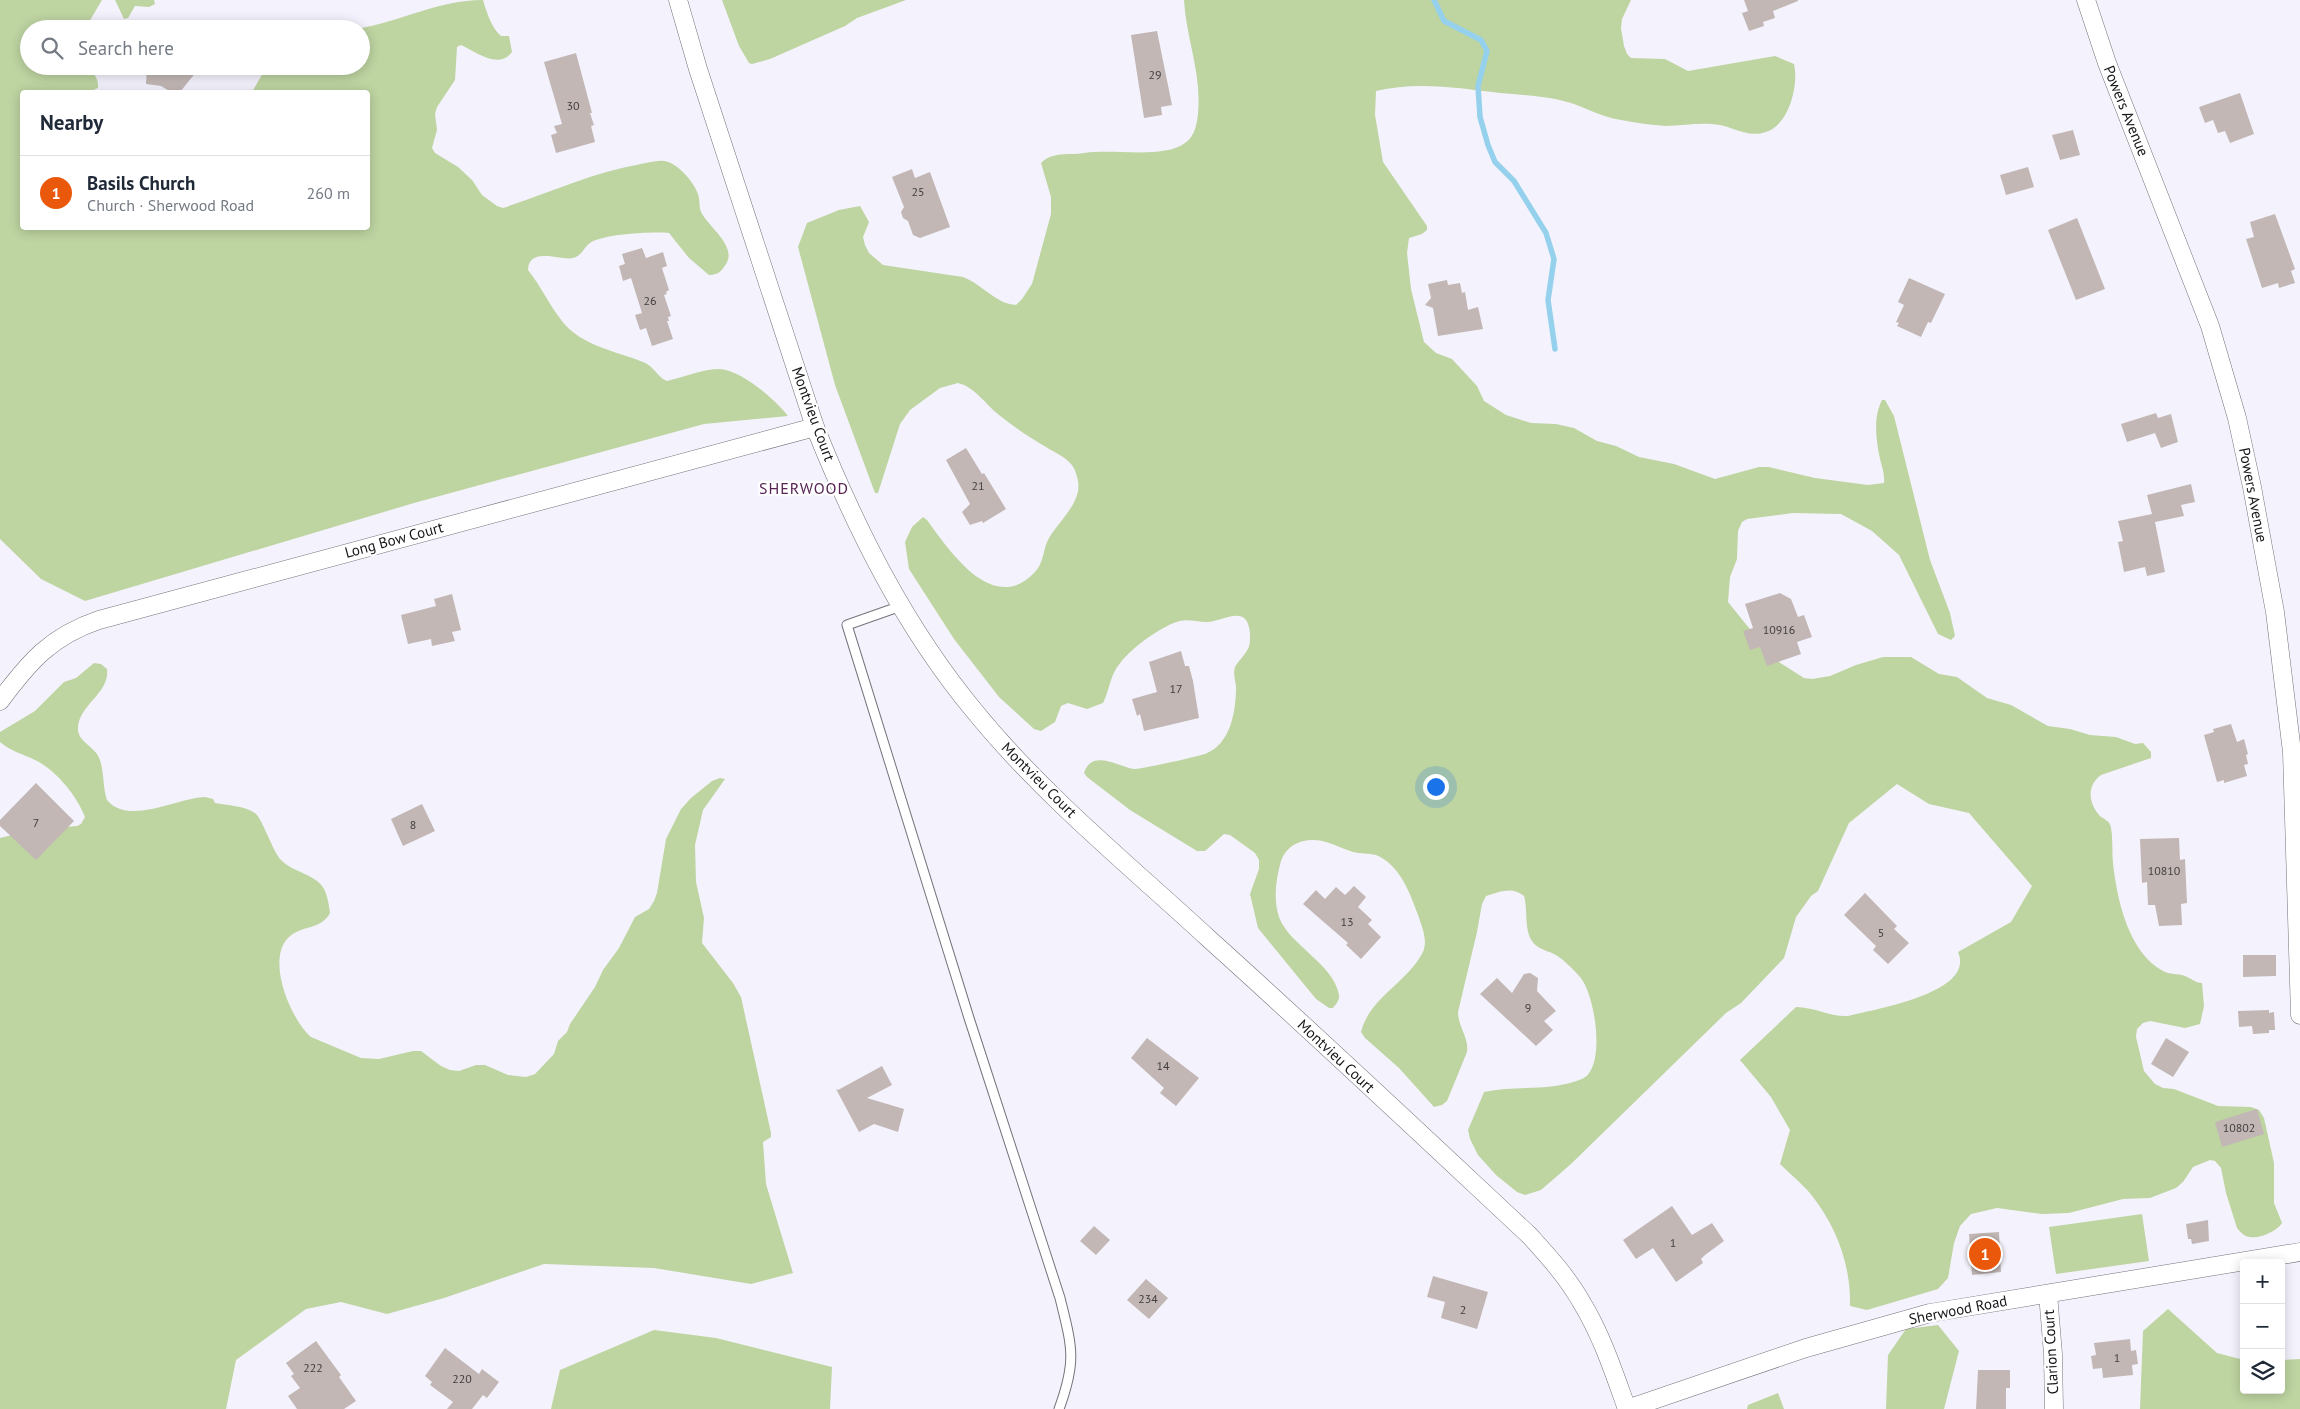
<!DOCTYPE html>
<html lang="en">
<head>
<meta charset="utf-8">
<style>
  body { margin:0; font-family:"PT Sans",sans-serif; background:#f6f6f7; color:#1f2937 }
  .controls { position:absolute; right:15px; bottom:15px; display:grid; overflow:hidden; border-radius:5px; box-shadow:0 2px 12px #0003 }
  .controls button { width:45px; height:45px; display:grid; place-items:center; padding:0; border:0; border-bottom:1px solid #e0e1e3; background:#fff; color:#1f2937; font:25px sans-serif }
  .you { position:absolute; left:1435px; top:786px; width:18px; height:18px; margin:-12px; border:4px solid #fff; border-radius:50%; background:#1a73e8; box-shadow:0 0 0 8px #1a73e833 }
  .badge { display:grid; place-items:center; width:32px; height:32px; border-radius:50%; background:#ea580c; color:#fff; font-size:16px; font-weight:700 }
  .pin { position:absolute; translate:-50% -50%; border:2px solid #fff; box-shadow:0 1px 5px #0006 }
  .list { margin:0; padding:0; list-style:none }
  h2 { display:flex; justify-content:space-between; align-items:center; height:65px; margin:0; padding:0 20px; font-size:21px }
  h2 small { font-size:16px; font-weight:400; color:#747a83 }
  .list li { display:grid; grid-template-columns:32px 1fr auto; gap:15px; align-items:center; box-sizing:border-box; height:75px; padding:0 20px; border-top:1px solid #e0e1e3 }
  .list b { display:block; font-size:19px; white-space:nowrap }
  .list p { margin:0; font-size:16px; white-space:nowrap; color:#747a83 }
  .list em { font-size:16px; font-style:normal; color:#747a83 }
  .icon { flex:none; width:28px; height:28px; fill:none; stroke:currentColor; stroke-width:2; stroke-linecap:round; stroke-linejoin:round }
  .map { position:relative; flex:none; width:2300px; height:1409px; overflow:hidden }
  .search { position:absolute; background:#fff; box-shadow:0 2px 12px #0003; left:20px; top:20px; width:350px; height:55px; display:flex; align-items:center; gap:12px; box-sizing:border-box; padding:0 18px; border-radius:28px; color:#747a83; font-size:19px }
  .panel { position:absolute; background:#fff; box-shadow:0 2px 12px #0003; left:20px; top:90px; width:350px; height:140px; border-radius:5px }
  .map>svg:first-child { display:block }
</style>
</head>
<body>
<div class="map">
<svg width="2300" height="1409" viewBox="0 0 2300 1409">
  <rect width="100%" height="100%" fill="#f4f3fd"/>
  <g fill="#bed4a1">
    <path d="M0,0H102L85,29H29V66C48,66 101,58 98,88L91,91L22,92V228H368V92H252L267,66H361V29H356C400,22 438,0 483,0C487,13 491,27 501,36H509L512,52C499,70 476,52 461,45L457,47L455,80L437,107L435,114L437,130L432,148L435,153L458,167L472,180L482,195L497,206L503,208C549,193 594,172 641,164C648,163 657,160 664,161C677,162 694,182 698,194C700,200 699,207 701,212C710,229 740,248 724,267C720,273 716,275 709,275L689,258L669,233C654,231 601,234 590,243C583,248 583,255 573,258C560,261 529,246 528,270C541,286 549,305 562,321C581,346 616,351 643,362C654,366 657,377 667,381C684,377 703,369 720,369C741,370 776,400 788,416L704,424L414,503L85,601L41,579L0,539Z"/>
    <polygon points="115,0 154,0 155,4 149,7 135,6 128,18 124,19"/>
    <polygon points="722,0 906,0 857,18 845,26 770,59 752,64 749,63 739,46"/>
    <path d="M1184,0H1631L1622,19L1621,28L1624,46L1627,54L1631,58L1665,59L1688,71L1775,56L1794,64C1799,85 1789,125 1766,132C1746,139 1730,124 1711,124C1696,123 1681,126 1666,126C1651,125 1636,123 1621,120C1603,117 1588,109 1571,103C1549,96 1523,95 1500,93C1460,88 1416,81 1376,91L1375,115L1383,162L1427,226V230L1422,234L1409,238L1407,253L1411,289L1424,342L1436,353L1452,359L1477,386L1484,401L1506,415L1531,423L1556,424L1574,428L1597,441L1616,446L1639,457L1674,464L1715,479L1759,467H1769L1815,478L1868,485L1884,483C1885,475 1882,467 1880,459C1876,441 1873,417 1882,400H1885L1894,416L1930,560L1950,613L1955,636L1951,640L1938,634L1899,555L1872,531L1841,514L1793,513L1747,519L1742,522L1738,531L1737,559L1730,577L1728,602L1774,659L1804,678L1812,679L1830,676L1856,665L1883,657H1911L1939,674L1957,677L1987,698L2011,705L2048,726L2070,729L2090,735L2116,737L2135,744L2143,743L2151,752V758L2101,775C2087,785 2088,802 2099,815C2104,820 2110,820 2111,828C2113,840 2112,851 2113,863C2117,899 2128,952 2163,971C2170,975 2177,973 2185,976C2191,978 2195,983 2202,983L2204,1006L2200,1024L2185,1028L2150,1021L2143,1023L2137,1029L2136,1037L2144,1071L2155,1084L2163,1088L2174,1089L2218,1106L2251,1107L2259,1110L2264,1118L2274,1163V1203L2282,1223C2277,1231 2260,1239 2250,1237C2245,1237 2240,1232 2237,1228L2226,1193L2221,1168L2215,1161L2210,1160L2193,1167L2183,1182L2176,1188L2150,1198L2123,1199L2069,1213L2042,1214L1997,1208L1971,1214L1960,1226L1954,1243L1948,1278L1938,1289L1867,1310L1850,1306C1851,1266 1837,1228 1813,1197C1804,1185 1790,1174 1780,1164L1790,1130L1771,1097L1740,1060L1796,1007C1814,1007 1830,1017 1848,1016C1874,1009 1976,993 1958,952L2011,922L2032,886L1969,813L1929,804L1897,784L1849,823L1818,891L1811,896L1796,917L1784,958L1741,1003L1726,1013L1571,1164L1541,1190L1525,1195L1517,1192L1496,1175L1478,1155L1470,1139L1468,1130L1482,1097L1484,1092C1516,1085 1551,1092 1582,1079C1607,1068 1595,994 1580,977C1573,969 1563,959 1554,954C1546,950 1537,949 1532,941C1524,929 1528,909 1524,896C1512,886 1500,892 1486,896L1482,904L1477,932L1458,1012C1458,1027 1469,1037 1467,1052L1447,1101L1442,1105L1434,1107L1399,1068L1365,1038L1361,1032C1370,997 1407,983 1423,952C1428,940 1422,927 1418,915C1410,893 1400,865 1376,855C1368,853 1360,854 1353,852C1340,848 1327,840 1313,840C1298,840 1286,847 1281,861C1276,879 1273,899 1279,917C1289,945 1334,964 1339,995C1340,1000 1336,1004 1333,1008H1329L1316,999L1258,928L1250,894L1259,869V860L1255,853L1230,835L1224,834L1205,851H1197L1130,810L1087,777L1084,773C1092,748 1119,767 1134,769C1143,769 1195,757 1205,754C1231,744 1236,711 1236,686C1235,679 1233,674 1235,667C1237,663 1241,659 1244,655C1250,647 1250,644 1250,634C1248,601 1221,623 1206,622C1197,622 1188,619 1180,621C1161,626 1133,647 1121,662C1110,674 1110,689 1103,703L1087,709L1068,703L1061,706L1055,722L1041,731L1034,729L999,697L954,639L909,569L905,542L912,527L923,517L927,520C949,550 993,617 1035,572C1044,563 1043,548 1049,538C1059,521 1082,502 1078,481C1077,476 1075,468 1071,464C1065,457 1054,452 1046,447C1030,438 1014,427 999,415C985,404 975,387 958,383L940,388L910,410L900,424L878,493H875L835,385L798,247L807,223L839,210L860,206L869,222L863,237L865,245L869,253L883,265L963,277C982,284 996,304 1016,305L1022,299L1032,284L1051,214V197L1041,163C1050,154 1061,154 1073,154C1080,154 1088,152 1095,152C1119,150 1165,158 1185,143C1195,136 1197,124 1198,113C1202,74 1186,38 1184,0Z"/>
    <path d="M94,663L101,664L107,669C110,693 80,704 78,727C77,740 90,744 97,754C105,767 102,786 107,800C128,826 177,798 205,797L213,799L215,803C227,805 245,806 255,813C262,818 272,850 281,860C293,873 318,874 325,891C328,898 329,906 330,913C321,930 302,925 289,937C265,959 291,1020 311,1037L361,1058L379,1059L413,1051H421L441,1066L450,1070L459,1071L476,1065H485L508,1075L526,1077L535,1074L554,1054L558,1041L567,1032L570,1024L595,987L603,970L619,948L635,917L649,909L654,901L657,893L666,839L681,809L691,798L712,781L720,778L725,779L703,810L695,845L696,882L704,918L702,943L733,983L741,997L771,1133V1137L763,1142L766,1184L793,1273L751,1284L654,1268L544,1264L444,1298L387,1314L341,1302L306,1309L236,1360L226,1409H0V838L32,830L77,826L81,824L85,817C77,796 56,770 35,760C23,754 10,751 0,742V732L35,711L64,682L76,678Z"/>
    <polygon points="2142,1214 2149,1261 2056,1274 2049,1227"/>
    <polygon points="2168,1309 2217,1353 2244,1360 2244,1390 2281,1390 2281,1360 2300,1359 2300,1409 2140,1409 2143,1331"/>
    <polygon points="1938,1325 1959,1351 1944,1409 1886,1409 1888,1355 1906,1329"/>
    <polygon points="654,1330 716,1338 832,1367 830,1409 551,1409 560,1370"/>
    <polygon points="1778,1393 1784,1409 1747,1409 1748,1405"/>
  </g>
  <g fill="none" stroke-linecap="round" stroke-linejoin="round">
    <polyline stroke="#95d1ec" stroke-width="5.5" points="1434,0 1444,21 1481,40 1487,51 1478,86 1480,117 1488,145 1495,162 1514,181 1546,233 1554,259 1548,300 1555,349"/>
  </g>
  <g fill="#c2b7b5">
    <polygon points="1744,0 1798,0 1798,1 1773,11 1775,18 1763,22 1764,26 1749,31 1742,13 1748,11"/>
    <polygon points="1157,31 1172,105 1161,107 1162,115 1144,118 1131,35"/>
    <polygon points="576,53 592,113 590,113 594,125 591,126 595,142 556,153 551,135 557,133 554,126 562,124 544,62"/>
    <polygon points="147,66 201,66 180,92 171,92 161,86 146,84"/>
    <polygon points="2240,93 2254,134 2230,143 2225,131 2218,133 2213,120 2205,123 2199,107"/>
    <polygon points="2073,130 2080,155 2060,160 2052,135"/>
    <polygon points="2028,167 2034,187 2006,195 2000,175"/>
    <polygon points="912,169 915,178 930,172 950,227 920,238 913,235 908,221 903,218 901,212 904,207 892,177"/>
    <polygon points="2275,214 2295,269 2291,271 2295,283 2279,288 2278,283 2262,288 2246,239 2254,237 2250,222"/>
    <polygon points="2077,218 2105,289 2076,300 2048,230"/>
    <polygon points="642,248 646,258 663,252 667,266 662,268 669,290 666,292 667,294 664,295 671,316 668,317 669,321 667,321 673,339 652,346 646,328 640,330 635,315 642,313 631,278 623,281 619,266 625,264 622,254"/>
    <polygon points="1909,278 1945,294 1931,323 1928,322 1921,337 1897,326 1899,323 1896,322 1904,305 1898,302"/>
    <polygon points="1447,280 1448,285 1460,283 1462,293 1465,292 1468,310 1478,307 1483,329 1438,336 1433,308 1425,305 1431,298 1428,284"/>
    <polygon points="2156,413 2158,418 2171,414 2178,442 2161,448 2155,433 2127,442 2121,424"/>
    <polygon points="966,448 982,474 984,473 1006,509 983,523 982,521 970,525 962,512 970,504 946,460"/>
    <polygon points="2191,484 2195,502 2181,505 2184,516 2155,522 2165,572 2147,576 2145,567 2124,572 2118,542 2123,541 2118,521 2152,514 2147,495"/>
    <polygon points="1780,593 1791,599 1798,617 1804,615 1812,637 1797,642 1801,654 1767,666 1760,647 1750,650 1743,631 1753,628 1745,604"/>
    <polygon points="452,594 461,630 452,632 455,641 432,646 431,639 408,644 401,615 436,606 434,599"/>
    <polygon points="1181,651 1185,666 1189,666 1193,681 1199,718 1144,731 1140,714 1137,716 1132,699 1157,692 1149,662"/>
    <polygon points="2231,724 2237,742 2244,739 2248,754 2246,755 2248,764 2244,765 2247,776 2224,783 2224,780 2217,782 2204,735 2214,732 2213,729"/>
    <polygon points="36,783 74,821 36,860 0,826 0,820"/>
    <polygon points="422,804 435,831 403,846 391,819"/>
    <polygon points="2179,838 2180,860 2185,859 2187,903 2181,904 2182,925 2159,926 2155,905 2148,905 2147,882 2142,883 2140,839"/>
    <polygon points="1354,886 1366,897 1358,907 1372,920 1368,924 1381,937 1361,959 1346,945 1348,943 1303,904 1316,890 1325,899 1336,887 1345,895"/>
    <polygon points="1865,893 1897,926 1894,929 1909,943 1888,964 1873,950 1876,946 1844,915"/>
    <polygon points="2243,955 2276,955 2276,976 2243,977"/>
    <polygon points="1530,973 1538,978 1537,991 1556,1011 1544,1021 1553,1030 1536,1046 1480,994 1497,978 1512,993 1524,974"/>
    <polygon points="2269,1010 2269,1013 2274,1012 2275,1030 2269,1030 2269,1033 2253,1034 2252,1026 2239,1027 2238,1011"/>
    <polygon points="1147,1038 1199,1078 1176,1106 1160,1093 1164,1088 1131,1058"/>
    <polygon points="2166,1038 2189,1052 2173,1077 2151,1064"/>
    <polygon points="882,1066 892,1085 867,1098 904,1109 898,1132 874,1124 859,1132 836,1089 838,1090"/>
    <polygon points="2257,1109 2264,1134 2222,1147 2215,1122"/>
    <polygon points="1672,1206 1692,1235 1712,1223 1724,1241 1705,1255 1701,1259 1703,1263 1676,1282 1653,1248 1636,1259 1623,1240"/>
    <polygon points="2208,1220 2209,1241 2192,1244 2191,1239 2188,1239 2186,1224"/>
    <polygon points="1094,1226 1110,1240 1096,1255 1080,1241"/>
    <polygon points="1999,1232 2001,1272 1972,1275 1969,1234"/>
    <polygon points="1433,1276 1488,1292 1477,1329 1441,1318 1445,1302 1427,1297"/>
    <polygon points="1146,1279 1168,1298 1149,1319 1127,1300"/>
    <polygon points="2130,1339 2131,1351 2136,1350 2138,1364 2132,1365 2133,1375 2103,1378 2102,1368 2093,1369 2091,1356 2096,1355 2094,1343"/>
    <polygon points="316,1341 341,1375 339,1377 356,1401 344,1409 297,1409 288,1396 300,1388 291,1376 294,1374 286,1363"/>
    <polygon points="445,1348 479,1374 482,1369 499,1382 487,1398 483,1395 472,1409 447,1409 453,1402 430,1385 432,1382 425,1376"/>
    <polygon points="1978,1370 2010,1370 2010,1388 2006,1388 2006,1409 1976,1409"/>
  </g>
  <g fill="none" stroke-linecap="round" stroke-linejoin="round">
    <g stroke="#74737b" stroke-width="11">
      <path id="service" d="M901,606L847,625L969,1018L1060,1298C1072,1347 1077,1360 1059,1409"/>
    </g>
    <g stroke="#74737b" stroke-width="19">
      <g id="minor">
        <path d="M678,0L698,69L815,427C856,529 905,628 976,713C1044,796 1129,865 1208,938C1317,1036 1423,1136 1530,1236C1549,1257 1568,1278 1582,1303C1602,1336 1614,1373 1627,1409"/>
        <polyline points="2086,0 2107,63 2210,326 2237,418 2252,487 2275,612 2292,752 2300,1015"/>
        <path d="M0,701C29,662 51,636 99,620L815,427"/>
        <polyline points="2048,1294 2053,1354 2054,1409"/>
        <polyline points="1627,1409 1806,1348 1930,1313 2300,1252"/>
      </g>
    </g>
    <use href="#service" stroke="#fff" stroke-width="9"/>
    <use href="#minor" stroke="#fff" stroke-width="18"/>
  </g>
  <g text-anchor="middle" stroke-width="4.5" stroke-linejoin="round" paint-order="stroke">
    <g font-size="12" fill="#403e3f">
      <text x="1155" y="79">29</text>
      <text x="573" y="110">30</text>
      <text x="918" y="196">25</text>
      <text x="650" y="305">26</text>
      <text x="978" y="490">21</text>
      <text x="1779" y="634">10916</text>
      <text x="1176" y="693">17</text>
      <text x="36" y="827">7</text>
      <text x="413" y="829">8</text>
      <text x="2164" y="875">10810</text>
      <text x="1347" y="926">13</text>
      <text x="1881" y="937">5</text>
      <text x="1528" y="1012">9</text>
      <text x="1163" y="1070">14</text>
      <text x="2239" y="1132">10802</text>
      <text x="1673" y="1247">1</text>
      <text x="1148" y="1303">234</text>
      <text x="1463" y="1314">2</text>
      <text x="2117" y="1362">1</text>
      <text x="313" y="1372">222</text>
      <text x="462" y="1383">220</text>
    </g>
    <g font-size="15" fill="#151518" stroke="#fff">
      <text transform="translate(2126 111) rotate(68)" y="5">Powers Avenue</text>
      <text transform="translate(813 414) rotate(70)" y="5">Montvieu Court</text>
      <text transform="translate(2253 495) rotate(79)" y="5">Powers Avenue</text>
      <text transform="translate(394 540) rotate(-15)" y="5">Long Bow Court</text>
      <text transform="translate(1039 780) rotate(45)" y="5">Montvieu Court</text>
      <text transform="translate(1336 1056) rotate(43)" y="5">Montvieu Court</text>
      <text transform="translate(1958 1310) rotate(-11)" y="5">Sherwood Road</text>
      <text transform="translate(2051 1352) rotate(-93)" y="5">Clarion Court</text>
    </g>
    <g font-size="16" letter-spacing="1" fill="#562353" stroke="#fff">
      <text x="804" y="494">SHERWOOD</text>
    </g>
  </g>
</svg>
<div class="controls">
<button>+</button>
<button>−</button>
<button><svg class="icon" aria-label="layers" viewBox="0 0 24 24"><path d="M12 4l9 5-9 5-9-5zM3 14l9 5 9-5"/></svg></button>
</div>
<div class="you"></div>
<div class="pin badge" style="left:1985px;top:1254px">1</div>
<div class="search"><svg class="icon" aria-label="search" viewBox="0 0 24 24"><circle cx="10" cy="10" r="6"/><path d="M15 15l6 6"/></svg>Search here</div>
<section class="panel">
<h2>Nearby<small></small></h2>
<ul class="list">
<li><span class="badge">1</span><div><b>Basils Church</b><p>Church · Sherwood Road</p></div><em>260 m</em></li>
</ul>
</section>
</div>
</body>
</html>
